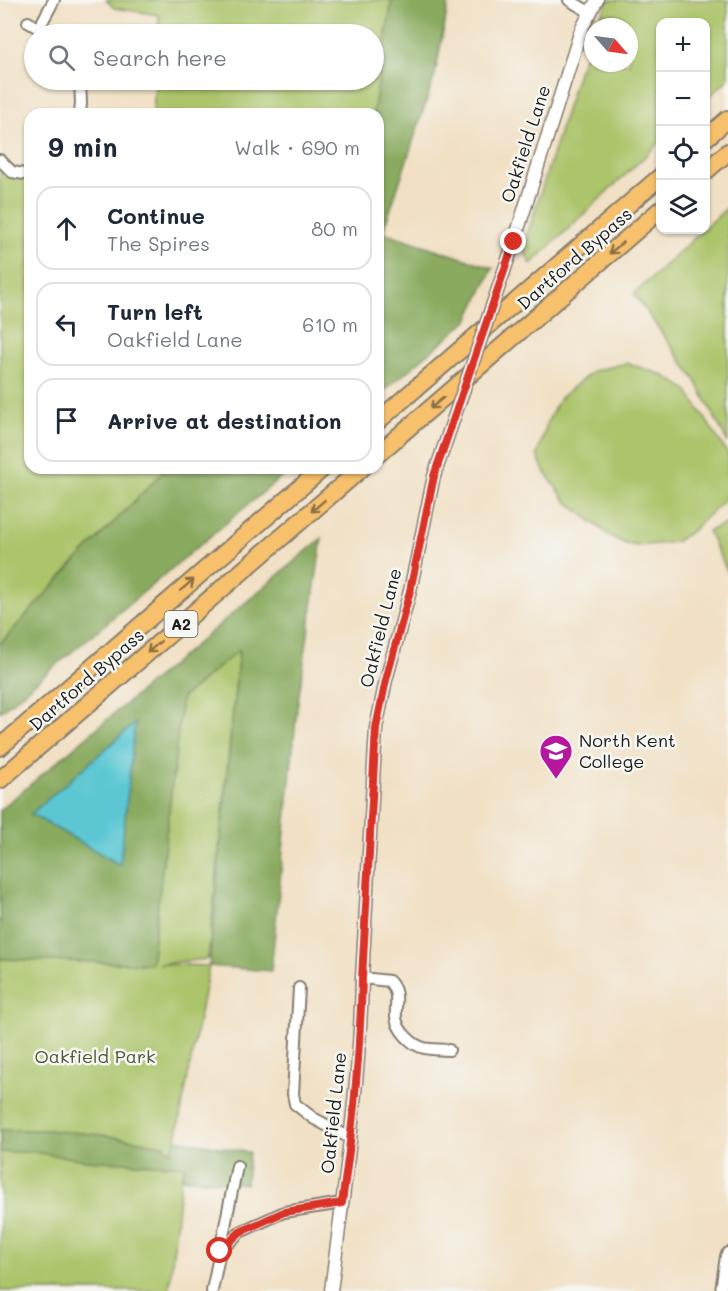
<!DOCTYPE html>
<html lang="en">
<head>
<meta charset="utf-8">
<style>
  body { margin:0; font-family:Mali,sans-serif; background:#f6f6f7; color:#1f2937 }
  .controls { position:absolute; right:18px; top:18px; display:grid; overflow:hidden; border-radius:12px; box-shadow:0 2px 4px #0004 }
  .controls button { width:54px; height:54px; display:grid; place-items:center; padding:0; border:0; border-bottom:2px solid #e0e1e3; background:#fff; color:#1f2937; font:30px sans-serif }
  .compass { position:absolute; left:584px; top:18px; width:54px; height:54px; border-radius:50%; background:#fff; box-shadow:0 2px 4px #0004; rotate:118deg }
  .stop { position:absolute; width:18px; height:18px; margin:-14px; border:4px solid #d93025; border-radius:50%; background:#fff }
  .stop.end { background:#d93025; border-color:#fff; box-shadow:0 2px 6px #0008 }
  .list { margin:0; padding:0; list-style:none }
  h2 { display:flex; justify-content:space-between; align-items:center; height:78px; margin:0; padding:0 24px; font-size:26px }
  h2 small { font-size:20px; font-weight:400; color:#747a83 }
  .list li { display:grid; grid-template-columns:39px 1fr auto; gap:18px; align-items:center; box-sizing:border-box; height:84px; margin:0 12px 12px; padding:0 12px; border:2px solid #e0e1e3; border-radius:18px }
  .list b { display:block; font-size:22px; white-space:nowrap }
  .list p { margin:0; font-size:20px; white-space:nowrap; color:#747a83 }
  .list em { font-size:20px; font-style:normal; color:#747a83 }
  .icon { flex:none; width:33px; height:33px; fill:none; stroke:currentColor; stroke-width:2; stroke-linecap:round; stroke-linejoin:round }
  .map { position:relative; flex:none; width:728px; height:1291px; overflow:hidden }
  .search { position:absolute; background:#fff; box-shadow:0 2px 4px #0004; left:24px; top:24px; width:360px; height:66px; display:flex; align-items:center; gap:15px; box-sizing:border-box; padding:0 21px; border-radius:33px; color:#747a83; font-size:22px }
  .panel { position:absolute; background:#fff; box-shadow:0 2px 4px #0004; left:24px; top:108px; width:360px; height:366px; border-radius:18px }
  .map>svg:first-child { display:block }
</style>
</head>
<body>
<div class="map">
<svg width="728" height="1291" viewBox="0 0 728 1291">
  <rect width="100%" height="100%" fill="#f6f6f2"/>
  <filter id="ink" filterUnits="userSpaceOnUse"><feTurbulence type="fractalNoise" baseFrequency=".0167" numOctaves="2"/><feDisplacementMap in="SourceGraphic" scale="12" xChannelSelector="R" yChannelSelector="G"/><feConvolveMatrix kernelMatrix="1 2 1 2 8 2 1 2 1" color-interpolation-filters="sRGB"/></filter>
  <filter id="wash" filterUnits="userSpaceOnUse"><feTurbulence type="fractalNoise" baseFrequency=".008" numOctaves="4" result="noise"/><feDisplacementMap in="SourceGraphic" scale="24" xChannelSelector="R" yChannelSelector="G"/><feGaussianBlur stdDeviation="1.35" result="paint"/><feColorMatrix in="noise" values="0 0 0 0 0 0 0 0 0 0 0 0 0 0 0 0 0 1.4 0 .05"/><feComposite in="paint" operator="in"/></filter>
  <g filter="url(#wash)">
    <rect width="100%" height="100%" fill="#f1e0c4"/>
    <g fill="#acc46a" stroke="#647043" stroke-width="1.5">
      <polygon points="106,0 392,0 373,114 153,114 155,80 374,80 374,34 158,34 159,15 114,8"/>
      <polygon points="608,0 728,0 728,79 706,100 706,22 660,22 660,142 531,264 523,249 578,72 593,35 593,63 629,63 629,27 596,27"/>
      <polygon points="0,162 30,176 30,468 167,468 77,560 0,644"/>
      <polygon points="728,207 728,443 696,381 634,294 703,230 706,230 706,227"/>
      <polygon points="627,363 663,375 686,389 728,454 728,492 723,501 692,531 675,542 638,546 626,544 610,536 566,501 544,471 537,455 548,421 560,398 593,371"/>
      <polygon points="728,523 728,573 708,531"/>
      <path d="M239,649L208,959L158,964L209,966L176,1139C186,1158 189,1158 181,1178L169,1291H0V959L151,964L182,698Z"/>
    </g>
    <g fill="#89aa5e" stroke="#52633d" stroke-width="1.5">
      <polygon points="392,0 449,0 435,75 383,232 493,268 468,320 378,396 378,114 373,114"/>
      <polygon points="167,468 292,468 0,712 0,644 77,560"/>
      <polygon points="322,538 297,709 271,971 209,966 239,650 182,698 151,964 0,959 0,810"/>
      <polygon points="0,1130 46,1130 103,1135 164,1145 171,1152 176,1139 249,1152 246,1184 181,1178 185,1166 85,1160 34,1152 0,1152"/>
    </g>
    <polygon fill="#5bc7d3" stroke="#3c7278" stroke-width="1.5" points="135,723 120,865 31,814"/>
  </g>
  <g filter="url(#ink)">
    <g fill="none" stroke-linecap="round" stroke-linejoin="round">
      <g stroke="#867e70" stroke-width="14">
        <g id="minor">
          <polyline points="569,0 591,13"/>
          <polyline points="28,22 48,34"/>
          <polyline points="39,28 54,0"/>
          <polyline points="80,114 81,103 80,80"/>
          <polyline points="0,160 12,172 30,175"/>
          <path d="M362,978L389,981C400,993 395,1003 396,1017C397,1030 412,1045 424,1048C432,1050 441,1049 449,1050"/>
          <polyline points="299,988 293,1094 295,1104 313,1118 350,1138"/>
          <polyline points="220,1251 240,1232 284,1212 342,1203"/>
          <polyline points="212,1291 237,1166"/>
          <polyline points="721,1291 726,1256 728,1253"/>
        </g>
      </g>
      <g stroke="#867e70" stroke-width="15">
        <g id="tertiary">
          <polyline points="514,242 581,30 597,0"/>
          <path d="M331,1291C344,1187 360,1083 362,978L376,728L386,680L410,591L434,476"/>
        </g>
      </g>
      <g stroke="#867e70" stroke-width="20">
        <g id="trunk">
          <polyline points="706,138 728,119"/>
          <polyline points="706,171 728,152"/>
          <polyline points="378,421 660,177"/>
          <polyline points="378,454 660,210"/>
          <polyline points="0,747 323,468"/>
          <polyline points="0,780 362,468"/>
        </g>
      </g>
      <use href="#minor" stroke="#fff" stroke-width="10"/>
      <use href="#tertiary" stroke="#fff" stroke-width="12"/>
      <use href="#trunk" stroke="#f7c06c" stroke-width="16"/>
      <g stroke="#867e70" stroke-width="15" stroke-linecap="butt">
        <polyline id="tertiary-bridge" points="434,476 514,242"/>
      </g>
      <use href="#tertiary-bridge" stroke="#fff" stroke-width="12"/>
    </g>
    <defs><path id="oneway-shaft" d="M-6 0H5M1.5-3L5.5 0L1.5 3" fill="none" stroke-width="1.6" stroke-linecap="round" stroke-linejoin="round" transform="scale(1.5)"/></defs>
    <g stroke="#8a6e44">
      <use href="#oneway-shaft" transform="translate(616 248) rotate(139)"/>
      <use href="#oneway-shaft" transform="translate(437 403) rotate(139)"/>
      <use href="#oneway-shaft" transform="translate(318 506) rotate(139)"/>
      <use href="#oneway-shaft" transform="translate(187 585) rotate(-41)"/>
      <use href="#oneway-shaft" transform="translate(154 647) rotate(139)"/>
    </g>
  </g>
  <g fill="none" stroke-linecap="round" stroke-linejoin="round" filter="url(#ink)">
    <path stroke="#d93025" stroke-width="8" d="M220,1251L240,1232L284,1212L342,1203C353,1129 360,1053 362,978L376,728L386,680L410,591L434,476L514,242"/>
  </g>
  <defs>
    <g id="university-pin" transform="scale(1.725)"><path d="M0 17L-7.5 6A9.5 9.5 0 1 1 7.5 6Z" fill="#b5179e" stroke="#f6f6f2"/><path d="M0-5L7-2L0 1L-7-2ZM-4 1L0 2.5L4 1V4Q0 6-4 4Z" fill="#fff"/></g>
  </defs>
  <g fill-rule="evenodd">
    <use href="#university-pin" x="556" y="751"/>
  </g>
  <g text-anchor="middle" stroke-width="5" stroke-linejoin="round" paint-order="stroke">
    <rect fill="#f6f6f2" stroke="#5d5d5c" stroke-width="1.5" x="164.5" y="611" width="33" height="26" rx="4.5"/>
    <g font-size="16" font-weight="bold" fill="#1c1c1c">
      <text x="181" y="630">A2</text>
    </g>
    <g font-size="18" fill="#1c1c1c" stroke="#f6f6f2">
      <text transform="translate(526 144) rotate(-72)" y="6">Oakfield Lane</text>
      <text transform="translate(575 259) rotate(-41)" y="6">Dartford Bypass</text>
      <text transform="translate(381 628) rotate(-76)" y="6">Oakfield Lane</text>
      <text transform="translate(87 680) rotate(-41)" y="6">Dartford Bypass</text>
      <text transform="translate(334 1113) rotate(-84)" y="6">Oakfield Lane</text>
    </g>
    <g font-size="18" fill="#1c1c1c" stroke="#f6f6f2" text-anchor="start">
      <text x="579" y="747">North Kent<tspan x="579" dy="21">College</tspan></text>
    </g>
    <g font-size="18" fill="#4e5737" stroke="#f6f6f2">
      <text x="95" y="1063">Oakfield Park</text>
    </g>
  </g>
</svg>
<div class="controls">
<button>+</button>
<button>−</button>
<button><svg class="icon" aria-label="locate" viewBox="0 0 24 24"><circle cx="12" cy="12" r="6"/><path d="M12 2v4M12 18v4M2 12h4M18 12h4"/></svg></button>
<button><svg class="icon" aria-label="layers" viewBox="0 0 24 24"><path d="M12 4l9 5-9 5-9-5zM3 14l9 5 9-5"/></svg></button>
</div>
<svg class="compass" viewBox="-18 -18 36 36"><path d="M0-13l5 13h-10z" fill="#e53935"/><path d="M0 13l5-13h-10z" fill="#747a83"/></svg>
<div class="stop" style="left:220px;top:1251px"></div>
<div class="stop end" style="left:514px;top:242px"></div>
<div class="search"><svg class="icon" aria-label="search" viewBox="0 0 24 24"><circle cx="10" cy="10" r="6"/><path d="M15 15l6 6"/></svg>Search here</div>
<section class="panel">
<h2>9 min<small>Walk · 690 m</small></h2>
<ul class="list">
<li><svg class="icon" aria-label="ahead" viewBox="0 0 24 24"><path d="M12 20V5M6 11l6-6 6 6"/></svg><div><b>Continue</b><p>The Spires</p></div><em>80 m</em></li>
<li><svg class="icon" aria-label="left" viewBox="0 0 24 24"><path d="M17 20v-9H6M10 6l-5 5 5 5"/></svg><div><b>Turn left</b><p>Oakfield Lane</p></div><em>610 m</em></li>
<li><svg class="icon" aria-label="arrive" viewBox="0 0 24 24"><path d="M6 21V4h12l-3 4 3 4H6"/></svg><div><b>Arrive at destination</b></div></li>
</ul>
</section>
</div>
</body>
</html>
